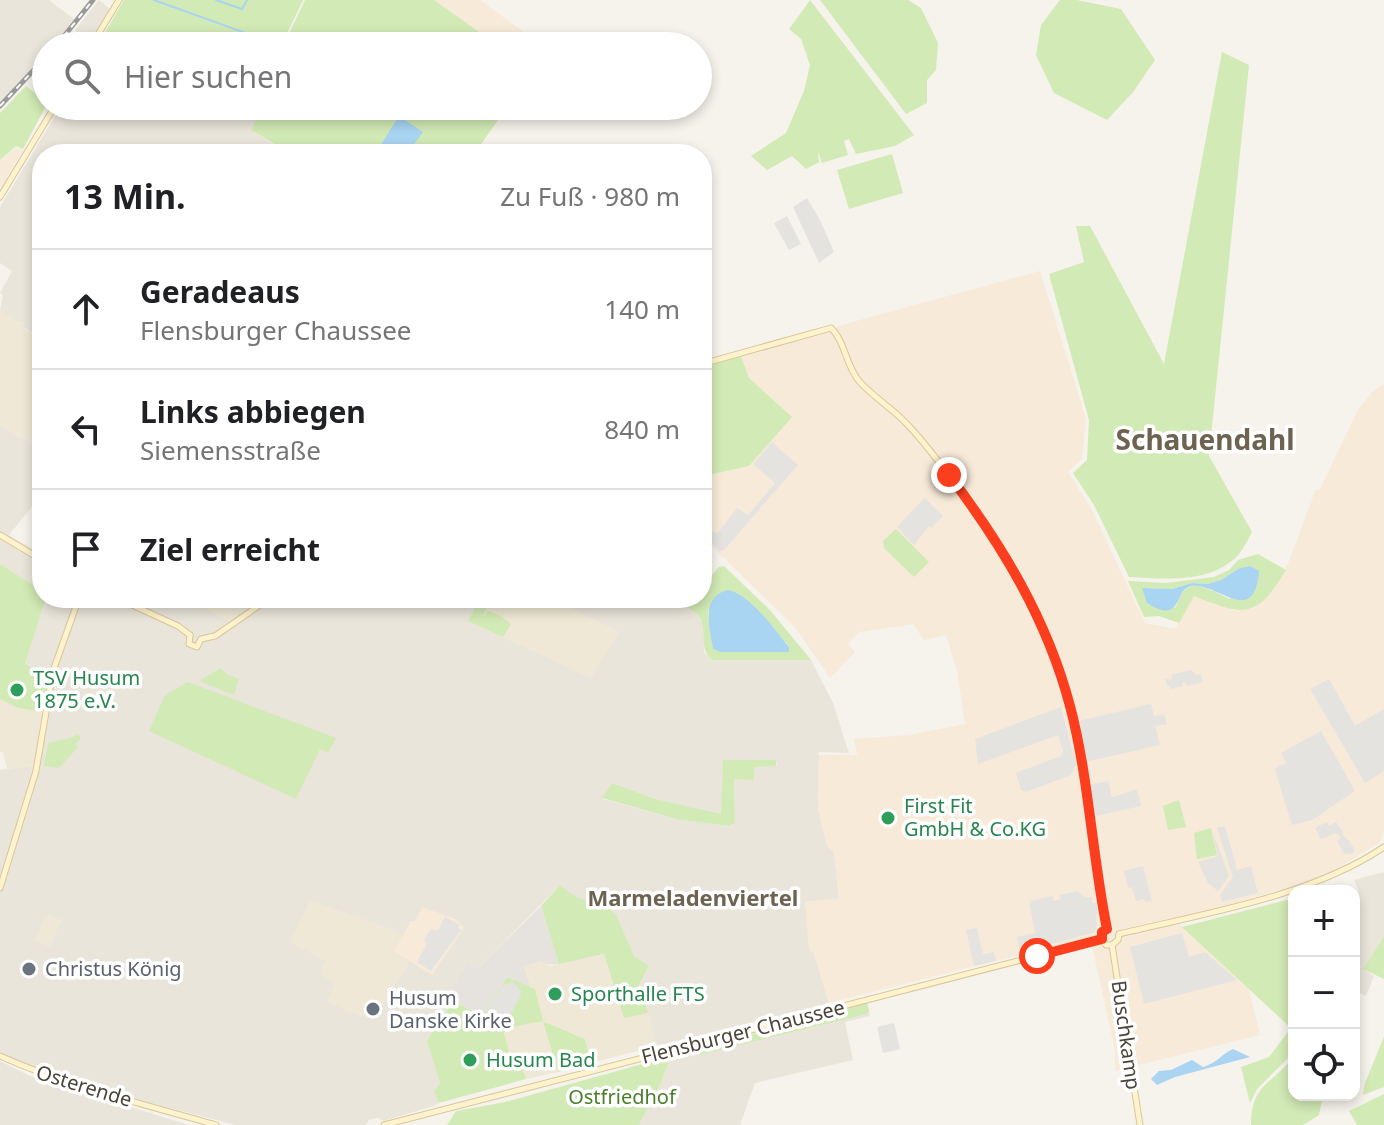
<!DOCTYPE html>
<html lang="de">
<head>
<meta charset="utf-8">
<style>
  body { margin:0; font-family:"Noto Sans",sans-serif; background:#f2f2f2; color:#202124 }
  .controls { position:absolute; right:24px; bottom:24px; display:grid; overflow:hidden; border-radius:16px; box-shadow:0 4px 12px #0003 }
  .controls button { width:72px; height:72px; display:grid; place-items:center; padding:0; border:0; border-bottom:2px solid #e0e0e0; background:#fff; color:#202124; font:40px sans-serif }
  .stop { position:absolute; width:24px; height:24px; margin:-18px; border:6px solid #fb3f1e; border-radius:50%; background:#fff }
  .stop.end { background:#fb3f1e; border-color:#fff; box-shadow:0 2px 8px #0008 }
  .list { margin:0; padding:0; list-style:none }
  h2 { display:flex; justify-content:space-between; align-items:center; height:104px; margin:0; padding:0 32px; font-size:34px }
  h2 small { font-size:26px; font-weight:400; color:#757577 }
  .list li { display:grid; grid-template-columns:52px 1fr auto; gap:24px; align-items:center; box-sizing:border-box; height:120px; padding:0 32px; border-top:2px solid #e0e0e0 }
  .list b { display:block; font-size:30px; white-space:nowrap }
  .list p { margin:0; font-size:26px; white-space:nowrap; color:#757577 }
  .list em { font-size:26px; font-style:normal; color:#757577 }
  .icon { flex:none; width:44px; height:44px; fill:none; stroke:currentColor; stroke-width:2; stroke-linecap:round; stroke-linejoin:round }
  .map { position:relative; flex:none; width:1384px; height:1125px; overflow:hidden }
  .search { position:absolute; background:#fff; box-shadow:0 4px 12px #0003; left:32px; top:32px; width:680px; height:88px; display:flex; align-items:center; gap:20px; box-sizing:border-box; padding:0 28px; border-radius:44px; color:#757577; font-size:30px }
  .panel { position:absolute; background:#fff; box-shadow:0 4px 12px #0003; left:32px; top:144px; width:680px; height:464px; border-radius:32px }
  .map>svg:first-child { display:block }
</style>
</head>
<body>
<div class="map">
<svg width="1384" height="1125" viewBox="0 0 1384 1125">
  <rect width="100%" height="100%" fill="#f6f3ec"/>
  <g fill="#eae5da" fill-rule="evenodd">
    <polygon points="0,0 49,0 74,19 52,46 46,46 46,53 0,102"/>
    <polygon points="99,0 110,9 90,42 75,30"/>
    <polygon points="61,106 263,106 251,130 274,145 268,154 42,154 42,340 0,310 3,295 0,293 12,271 0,263 0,207"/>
    <polygon points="0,425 42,450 38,457 42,460 42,494 9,535 42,555 42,595 38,588 0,564"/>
    <path d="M44,598H682L679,603L698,612L703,621L704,652L712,660H811L833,703L849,753L819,752L818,809L834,852L839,899L806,902L814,953L829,1003L657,1046L639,985L649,966L634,956L617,916L601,900L587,902L574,897L560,885L480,966L476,968L469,964L448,997L453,1000L428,1041L440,1083L435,1092L439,1103L434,1106L383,1121L378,1118L369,1120L366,1125H236L154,1104L34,1068L0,1053V770L35,765L48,676L25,665ZM723,760L776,761L777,765L754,766L734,779L735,823L729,826L680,820L603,799L612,783L656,799L722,815Z"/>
    <polygon points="1384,872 1384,936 1363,969 1374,976 1366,996 1354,990 1354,904 1359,891 1354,880"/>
    <polygon points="867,1002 870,1016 845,1022 853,1060 755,1083 740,1125 639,1125 661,1083 671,1056"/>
    <polygon points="0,1061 30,1076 189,1125 0,1125"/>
  </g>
  <g fill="#f7ead8">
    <polygon points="434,0 480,0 543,46 499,46"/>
    <polygon points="15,148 23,150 0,190 0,161"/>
    <polygon points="1040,271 1086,419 1082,459 1068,472 1091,508 1145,623 1175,629 1193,595 1235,611 1254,608 1274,590 1290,559 1315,491 1320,489 1358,410 1373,391 1384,384 1384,832 1379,843 1322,878 1175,920 1249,989 1260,1035 1115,1071 1115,1050 1090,937 829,1003 814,953 809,951 805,902 839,898 834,853 827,846 818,809 819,755 857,755 854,739 909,735 965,724 957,670 946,635 924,640 913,624 859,632 848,644 855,652 830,678 794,626 702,537 702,474 706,482 713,474 749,466 792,417 749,378 741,356 823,333 845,324"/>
    <polygon points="422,907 456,919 464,928 432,975 393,951 411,921 415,921"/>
  </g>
  <polygon fill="#e6e2dd" points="541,906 559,964 524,966 531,988 507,977 482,1017 448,997 468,963 476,968 480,966"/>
  <g fill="#efe8d6">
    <polygon points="0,310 18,321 24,321 25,329 42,340 42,450 0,425"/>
    <polygon points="184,598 263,598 230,621"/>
    <polygon points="480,598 551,598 619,632 591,678 468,621"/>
    <polygon points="0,699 18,708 42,712 35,765 7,769 3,753 0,751"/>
    <polygon points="310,900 404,934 393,951 410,962 381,1007 369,1000 361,1017 327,1001 335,984 319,974 326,961 290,942"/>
    <polygon points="46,914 61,920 50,947 35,941"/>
    <polygon points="604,954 624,1017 648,1013 657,1046 591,1063 585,1039 544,1021 558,1072 526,1079 523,1070 513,1069 502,1029 543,1021 523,966 540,961 550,966"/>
  </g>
  <g fill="#d2eab5" fill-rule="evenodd">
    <polygon points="124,0 303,0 281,46 101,46 98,44"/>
    <polygon points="305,0 434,0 499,46 283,46"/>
    <polygon points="810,0 914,135 895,146 856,154 849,139 844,141 848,155 822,163 818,152 819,162 806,169 792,156 767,170 751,156 786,133 804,91 810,65 801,39 789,29"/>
    <polygon points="820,0 908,0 921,8 938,43 936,70 927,80 927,103 906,114"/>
    <polygon points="1060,0 1077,0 1121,9 1155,60 1133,92 1107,120 1054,93 1036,55 1041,25"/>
    <path d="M1222,52L1249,65L1209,456L1252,532C1248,539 1244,548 1239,554C1212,584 1165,579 1129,577L1094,505L1073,473L1087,460L1089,420L1049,274L1084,262L1076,226H1090L1164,364Z"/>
    <polygon points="26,86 46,101 46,106 23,149 16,146 0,160 0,113"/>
    <polygon points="263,106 508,106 474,154 268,154 274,144 251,130"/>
    <polygon points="892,154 903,193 849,209 837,170"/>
    <polygon points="741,356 749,378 792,417 749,466 713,474 706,482 702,474 702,367"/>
    <polygon points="896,529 929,562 914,577 884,548 883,541"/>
    <path d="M1258,554L1286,570C1256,620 1244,616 1194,596L1179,623L1159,616L1144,617L1128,581L1166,583L1214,577L1229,570L1238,560ZM1238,569L1230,599C1219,595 1195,578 1185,590C1180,594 1178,603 1175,608L1142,588L1172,589L1192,583L1208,584L1221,580Z"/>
    <polygon points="0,564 38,588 45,600 25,664 48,676 42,712 18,708 0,699"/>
    <path d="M724,566L770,610L811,660H712C692,641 718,622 685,606L692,598H702V586L719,567ZM744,598L789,646L784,652H720L713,649L708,612Z"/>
    <polygon points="480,598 483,598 486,610 482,618 488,611 499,615 511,624 503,637 468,621"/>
    <polygon points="221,668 228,675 239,679 234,695 199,681"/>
    <polygon points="188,682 336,738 328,753 320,749 296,799 149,731 165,695"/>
    <polygon points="78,734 81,738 75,744 78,747 59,768 44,766 48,743 70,738"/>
    <polygon points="723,760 776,760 776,766 754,767 754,780 734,779 735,823 729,826 680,820 602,798 612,783 656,799 721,814"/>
    <polygon points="1179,800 1186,827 1168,830 1163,806"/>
    <polygon points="1211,828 1217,855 1197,859 1194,833"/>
    <path d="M560,885C574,897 583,903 601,900L617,916L634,956L649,966L639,985L648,1013L624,1018L604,954L559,964L541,906Z"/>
    <polygon points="1294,898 1294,1052 1257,1089 1250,1103 1241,1067 1269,1057 1291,1028 1182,927"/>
    <polygon points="1384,936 1384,979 1363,969"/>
    <polygon points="507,977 535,989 543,1021 585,1039 591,1063 558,1072 543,1021 503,1029 513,1068 523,1070 526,1079 439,1103 434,1092 440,1083 427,1041 453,1000 482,1017"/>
    <polygon points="867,1002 869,1011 866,1014 699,1055 697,1050"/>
    <polygon points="1384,1037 1384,1087 1363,1095 1365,1083"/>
    <polygon points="671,1056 661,1083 639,1125 447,1125 456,1111 505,1102"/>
    <path d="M1294,1056V1095H1323L1319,1115L1303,1125H1251C1251,1084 1272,1085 1294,1056Z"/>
    <polygon points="1384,1094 1384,1125 1357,1125 1349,1111"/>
  </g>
  <g fill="#e5e3e0">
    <polygon points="807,198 821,222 834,252 819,263 793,207"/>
    <polygon points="787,216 801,244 789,250 774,223"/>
    <polygon points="772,442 798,465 724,550 720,551 702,534 702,523 717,534 737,508 748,515 775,483 753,464"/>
    <polygon points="925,498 943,516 931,528 929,526 914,545 897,527"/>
    <polygon points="1191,670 1196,675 1201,674 1203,682 1187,686 1185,682 1182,683 1183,686 1170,689 1169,686 1167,686 1165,679 1172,680 1171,675"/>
    <polygon points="1329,679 1355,726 1384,709 1384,771 1365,783 1310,689"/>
    <polygon points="1151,704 1154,716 1164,714 1167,724 1155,726 1160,745 1085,762 1078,721"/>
    <polygon points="1061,707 1076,764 1071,775 1026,792 1021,790 1016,773 1061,756 1063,751 1058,735 978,764 975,739"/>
    <polygon points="1321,731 1355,791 1312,820 1292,825 1275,770 1278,766 1286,763 1281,753"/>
    <polygon points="1108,781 1112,797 1137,789 1141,806 1096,816 1089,785"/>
    <polygon points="1327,822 1329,826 1336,822 1343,833 1343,837 1346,837 1355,850 1352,854 1344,854 1337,841 1341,838 1337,833 1321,839 1315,828"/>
    <polygon points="1225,826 1237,870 1251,866 1258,893 1222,902 1220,895 1233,877 1217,828"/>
    <polygon points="1212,830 1229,876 1218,891 1208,883 1198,862 1218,856"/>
    <polygon points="1143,866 1152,901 1145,902 1144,899 1136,901 1132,887 1128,888 1124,871"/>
    <polygon points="1077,891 1086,898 1092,897 1093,903 1096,903 1098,914 1096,915 1097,924 1095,932 1048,945 1046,942 1046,945 1039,947 1038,944 1031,946 1031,949 1024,950 1019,948 1017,937 1035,933 1029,901 1053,896 1054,901 1061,899 1060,895"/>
    <polygon points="445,917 460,925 458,928 461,930 431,971 417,962 427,944 424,941 431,929 438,930"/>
    <polygon points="977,928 983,954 994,952 996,961 974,966 966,930"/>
    <polygon points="1182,933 1189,957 1205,952 1237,980 1144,1004 1130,947"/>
    <polygon points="513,982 521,991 520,997 505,1024 491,1026 482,1018 503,985"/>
    <polygon points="894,1023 900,1049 883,1053 877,1027"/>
  </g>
  <g fill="#a9d4f2">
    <polygon points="399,116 423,132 407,154 375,154"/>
    <path d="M1250,566L1259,571C1254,629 1218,582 1191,586C1174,589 1183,626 1147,603L1142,588L1172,589L1192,583L1208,584L1221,580L1238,569Z"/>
    <path d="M728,590C750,594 775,630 789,647V652H720L713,649C710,629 700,596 728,590Z"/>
    <path d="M1233,1049L1250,1057L1175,1077L1157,1085L1151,1079L1159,1071L1171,1070L1192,1060L1203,1067C1219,1062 1220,1055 1233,1049Z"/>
  </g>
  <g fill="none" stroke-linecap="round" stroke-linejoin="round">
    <g stroke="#a9d4f2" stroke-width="2">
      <polyline points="154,0 279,45"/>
      <polyline points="216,0 242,9 247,0"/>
    </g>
    <g stroke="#d6c79b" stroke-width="7">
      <g id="secondary">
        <polyline points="91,46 119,0"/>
        <polyline points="0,197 55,106"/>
        <path d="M702,364L831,328C845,341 846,366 859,381C872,396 890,407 904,421C923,440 939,462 954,482C1006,550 1049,623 1070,707C1088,780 1091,856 1107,929"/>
        <polyline points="0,535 42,560"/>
        <polyline points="117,598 178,626 190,635"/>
        <polyline points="190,635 189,644 197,647 201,639 215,636 270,598"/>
        <polyline points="0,888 36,771 53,671 79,598"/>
        <path d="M1119,934C1203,914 1312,896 1384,847"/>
        <polyline points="1102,939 1106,945 1112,945 1118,940 1119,934"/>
        <polyline points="1112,945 1140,1125"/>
        <path d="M0,1056C69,1087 144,1104 216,1125"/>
        <polyline points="384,1125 1102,939"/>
      </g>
    </g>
    <use href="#secondary" stroke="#fff3cd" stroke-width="5"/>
    <g stroke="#9a9a9a" stroke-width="5">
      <g id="rail">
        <polyline points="56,46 93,0"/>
        <polyline points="0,106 46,57"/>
      </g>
    </g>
    <use href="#rail" stroke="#fff" stroke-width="2" stroke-dasharray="6" stroke-linecap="butt"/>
  </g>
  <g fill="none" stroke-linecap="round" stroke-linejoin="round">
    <path stroke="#fb3f1e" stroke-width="10" d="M949,475C1002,545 1047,619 1070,706C1089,778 1092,855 1107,929L1102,932V939L1037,956"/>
  </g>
  <g fill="#2e9e5b" stroke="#fff" stroke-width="3">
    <circle cx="17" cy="690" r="8"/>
    <circle cx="888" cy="818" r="8"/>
    <circle cx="555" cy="994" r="8"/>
    <circle cx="470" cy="1060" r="8"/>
  </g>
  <g fill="#6b7280" stroke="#fff" stroke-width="3">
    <circle cx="29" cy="969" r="8"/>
    <circle cx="373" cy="1009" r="8"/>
  </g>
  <g text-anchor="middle" stroke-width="7" stroke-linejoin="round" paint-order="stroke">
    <g font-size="20" fill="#27864d" stroke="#fff" text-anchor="start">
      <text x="33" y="685">TSV Husum<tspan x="33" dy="23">1875 e.V.</tspan></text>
      <text x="904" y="813">First Fit<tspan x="904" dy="23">GmbH &amp; Co.KG</tspan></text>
      <text x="571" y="1001">Sporthalle FTS</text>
      <text x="486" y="1067">Husum Bad</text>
    </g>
    <g font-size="20" fill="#5b616d" stroke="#fff" text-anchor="start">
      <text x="45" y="976">Christus König</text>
      <text x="389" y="1005">Husum<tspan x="389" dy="23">Danske Kirke</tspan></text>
    </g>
    <g font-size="20" fill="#4b4439" stroke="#fff">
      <text transform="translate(743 1032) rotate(-14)" y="7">Flensburger Chaussee</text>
      <text transform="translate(1126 1035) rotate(82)" y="7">Buschkamp</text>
      <text transform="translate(84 1086) rotate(17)" y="7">Osterende</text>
    </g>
    <g font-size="20" fill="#4a7f2a" stroke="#fff">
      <text x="622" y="1104">Ostfriedhof</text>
    </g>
    <g font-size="22" font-weight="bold" fill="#6e6250" stroke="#fff">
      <text x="693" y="906">Marmeladenviertel</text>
    </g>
    <g font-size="28" font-weight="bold" fill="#6e6250" stroke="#fff">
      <text x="1205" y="450">Schauendahl</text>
    </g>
  </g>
</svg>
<div class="controls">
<button>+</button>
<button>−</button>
<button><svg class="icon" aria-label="locate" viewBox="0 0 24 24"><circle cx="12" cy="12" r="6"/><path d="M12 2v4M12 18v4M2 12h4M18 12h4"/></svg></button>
</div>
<div class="stop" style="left:1037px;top:956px"></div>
<div class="stop end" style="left:949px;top:475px"></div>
<div class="search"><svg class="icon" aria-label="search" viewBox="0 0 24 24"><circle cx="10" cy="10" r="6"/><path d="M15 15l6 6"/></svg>Hier suchen</div>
<section class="panel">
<h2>13 Min.<small>Zu Fuß · 980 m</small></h2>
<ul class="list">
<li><svg class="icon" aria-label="ahead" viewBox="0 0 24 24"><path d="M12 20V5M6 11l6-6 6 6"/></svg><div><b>Geradeaus</b><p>Flensburger Chaussee</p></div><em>140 m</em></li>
<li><svg class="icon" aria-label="left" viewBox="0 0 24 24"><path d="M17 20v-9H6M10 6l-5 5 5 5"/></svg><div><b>Links abbiegen</b><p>Siemensstraße</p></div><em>840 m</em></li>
<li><svg class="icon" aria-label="arrive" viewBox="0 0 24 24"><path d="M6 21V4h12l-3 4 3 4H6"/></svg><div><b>Ziel erreicht</b></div></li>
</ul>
</section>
</div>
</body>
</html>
